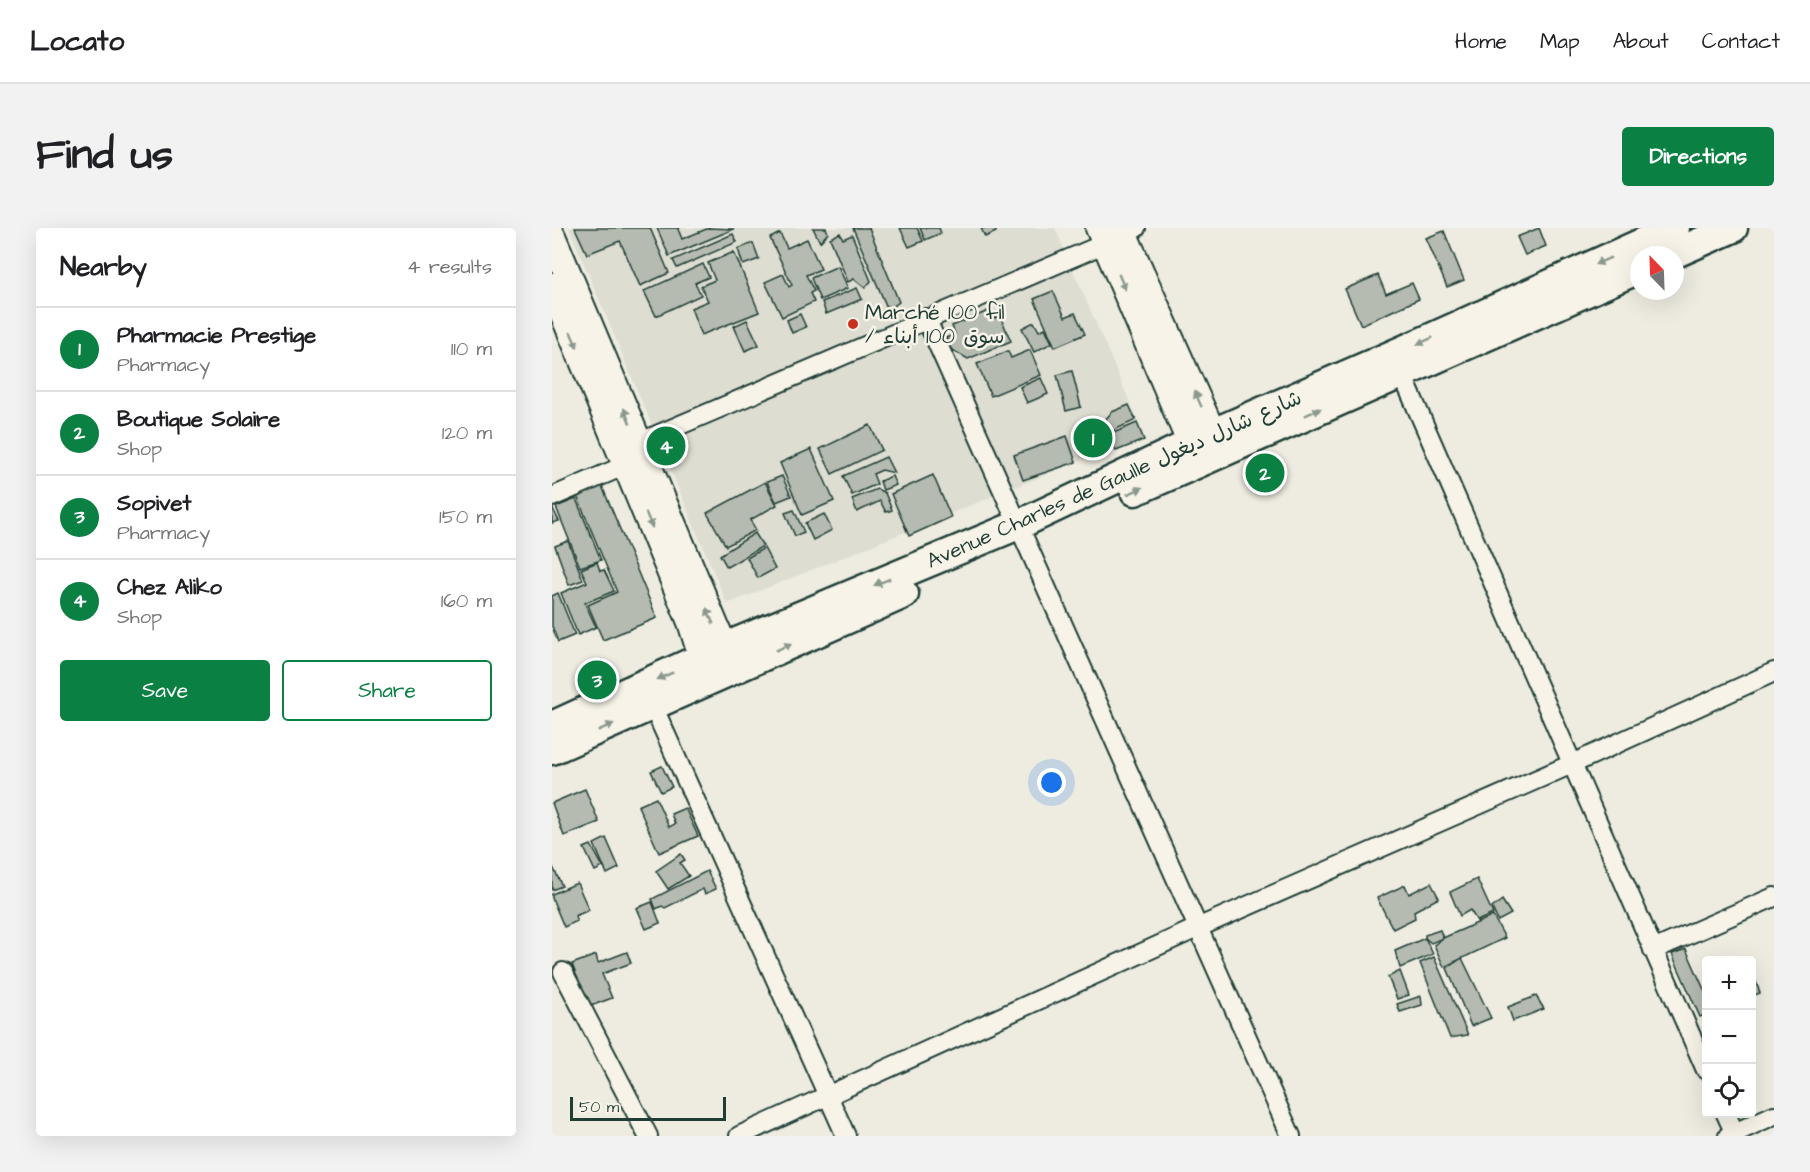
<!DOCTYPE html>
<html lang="en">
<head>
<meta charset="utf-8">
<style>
  body { margin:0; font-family:"Architects Daughter","Playpen Sans Arabic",sans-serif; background:#f2f2f2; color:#202124 }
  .controls { position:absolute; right:18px; bottom:18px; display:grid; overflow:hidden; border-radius:6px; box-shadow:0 6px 24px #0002 }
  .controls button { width:54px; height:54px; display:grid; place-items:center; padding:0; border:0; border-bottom:2px solid #e0e0e0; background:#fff; color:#202124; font:30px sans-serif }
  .compass { position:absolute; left:1078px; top:18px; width:54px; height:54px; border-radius:50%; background:#fff; box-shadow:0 6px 24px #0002; rotate:337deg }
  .scale { position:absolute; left:18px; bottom:15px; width:156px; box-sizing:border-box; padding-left:6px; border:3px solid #1f3d34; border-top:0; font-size:16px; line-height:21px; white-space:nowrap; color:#1f3d34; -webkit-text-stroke:4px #f7f3e8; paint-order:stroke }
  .you { position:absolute; left:500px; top:555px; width:21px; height:21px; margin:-15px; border:4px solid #fff; border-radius:50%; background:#1a73e8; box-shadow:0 0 0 9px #1a73e833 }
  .badge { display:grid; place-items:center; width:39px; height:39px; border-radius:50%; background:#0b8043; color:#fff; font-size:20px; font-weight:700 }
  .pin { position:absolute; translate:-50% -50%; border:3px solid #fff; box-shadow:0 2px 6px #0006 }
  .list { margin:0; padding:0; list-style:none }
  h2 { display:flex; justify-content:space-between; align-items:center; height:78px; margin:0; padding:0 24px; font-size:26px }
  h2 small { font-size:20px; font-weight:400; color:#757577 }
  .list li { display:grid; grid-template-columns:39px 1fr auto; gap:18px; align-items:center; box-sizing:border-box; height:84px; padding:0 24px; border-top:2px solid #e0e0e0 }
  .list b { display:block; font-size:22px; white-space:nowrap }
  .list p { margin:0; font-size:20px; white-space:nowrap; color:#757577 }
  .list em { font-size:20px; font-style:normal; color:#757577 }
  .actions { display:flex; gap:12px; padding:18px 24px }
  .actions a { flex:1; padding:14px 0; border:2px solid #0b8043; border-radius:6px; text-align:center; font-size:21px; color:#0b8043 }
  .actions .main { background:#0b8043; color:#fff }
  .icon { flex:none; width:33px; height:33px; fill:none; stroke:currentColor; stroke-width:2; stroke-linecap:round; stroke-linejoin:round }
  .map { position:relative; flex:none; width:1222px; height:908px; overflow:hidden; border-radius:6px }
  header { display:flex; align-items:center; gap:36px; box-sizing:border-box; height:84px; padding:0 30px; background:#fff; border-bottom:2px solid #e0e0e0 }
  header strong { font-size:28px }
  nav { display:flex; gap:33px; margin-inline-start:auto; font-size:21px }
  .intro { display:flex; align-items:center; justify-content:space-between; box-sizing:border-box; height:144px; padding:0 36px }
  h1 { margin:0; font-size:42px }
  .button { padding:15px 27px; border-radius:6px; background:#0b8043; color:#fff; font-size:21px; font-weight:700 }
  main { display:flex; gap:36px; padding:0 36px }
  aside { flex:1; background:#fff; border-radius:6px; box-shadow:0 6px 24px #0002 }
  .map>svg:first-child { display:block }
</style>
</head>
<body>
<header>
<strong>Locato</strong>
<nav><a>Home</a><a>Map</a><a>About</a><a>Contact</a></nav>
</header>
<div class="intro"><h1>Find us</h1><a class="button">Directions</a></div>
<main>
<aside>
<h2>Nearby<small>4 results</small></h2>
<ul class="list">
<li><span class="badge">1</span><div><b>Pharmacie Prestige</b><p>Pharmacy</p></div><em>110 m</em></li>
<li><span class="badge">2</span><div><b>Boutique Solaire</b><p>Shop</p></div><em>120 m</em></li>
<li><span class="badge">3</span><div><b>Sopivet</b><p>Pharmacy</p></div><em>150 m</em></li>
<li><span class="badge">4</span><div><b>Chez Aliko</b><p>Shop</p></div><em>160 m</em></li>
</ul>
<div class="actions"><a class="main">Save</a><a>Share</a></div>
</aside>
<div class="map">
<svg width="1222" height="908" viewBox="0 0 1222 908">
  <rect width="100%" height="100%" fill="#eeece1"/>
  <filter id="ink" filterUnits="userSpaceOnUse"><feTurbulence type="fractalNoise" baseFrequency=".0167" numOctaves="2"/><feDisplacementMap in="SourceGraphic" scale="12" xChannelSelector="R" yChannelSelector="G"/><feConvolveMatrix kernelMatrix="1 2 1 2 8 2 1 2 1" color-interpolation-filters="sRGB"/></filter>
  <g filter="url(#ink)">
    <polygon fill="#ddddd2" points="17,0 503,0 592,207 175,376"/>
    <g fill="#b5bbb0" stroke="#1f3d34" stroke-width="1.5">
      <polygon points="23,0 98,0 117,45 88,58 68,13 35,26"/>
      <polygon points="105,0 128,0 126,1 130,11 157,0 182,1 117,28"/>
      <polygon points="261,0 274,0 276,5 268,14"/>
      <polygon points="301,0 317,0 347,74 336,82"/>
      <polygon points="348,0 365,0 371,13 357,19"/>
      <polygon points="368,0 387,0 389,5 373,12"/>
      <polygon points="429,0 443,0 444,4 433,9"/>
      <polygon points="987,0 994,18 973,27 965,9"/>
      <polygon points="892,3 912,52 895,59 874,10"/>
      <polygon points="228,5 235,20 255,11 269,41 254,47 262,63 258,65 262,74 230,89 213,54 231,46 237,59 240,57 218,10"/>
      <polygon points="288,5 291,11 300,7 319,53 313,60 302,51 296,54 278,10"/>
      <polygon points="181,6 185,14 125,40 121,32"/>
      <polygon points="201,15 207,31 191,37 186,21"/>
      <polygon points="182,24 207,84 149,107 139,80 156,73 149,58 163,52 156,35"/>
      <polygon points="151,36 157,49 143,55 149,67 104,88 92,63"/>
      <polygon points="286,38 296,60 268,72 259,50"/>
      <polygon points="826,47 834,66 860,55 867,71 809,97 793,61"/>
      <polygon points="305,60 310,71 274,86 270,74"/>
      <polygon points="501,63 513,89 523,85 533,106 503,119 482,71"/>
      <polygon points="436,83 439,91 448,88 459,113 416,131 395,119 392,111 403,106 400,98"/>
      <polygon points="248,86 254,99 240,105 235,92"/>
      <polygon points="195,92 207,117 193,123 182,98"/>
      <polygon points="482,94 487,103 493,100 500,115 482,124 470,100"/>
      <polygon points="478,122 489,147 439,168 425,136 456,123 459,130"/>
      <polygon points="520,143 529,179 514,183 505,147"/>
      <polygon points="489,150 496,166 475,175 468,159"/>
      <polygon points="577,177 584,192 558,204 553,192 560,184"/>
      <polygon points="585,195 592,212 564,223 557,207"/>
      <polygon points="318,197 330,222 280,246 268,221"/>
      <polygon points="551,197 558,214 530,222 523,207"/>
      <polygon points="515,208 524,234 471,252 462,227"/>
      <polygon points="259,221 282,273 250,287 228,235"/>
      <polygon points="334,229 342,245 330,242 321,246 325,256 300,267 291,248"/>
      <polygon points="381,247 399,289 357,308 339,266"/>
      <polygon points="230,248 239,268 224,274 215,254"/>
      <polygon points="340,248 344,257 331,262 328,253"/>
      <polygon points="213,254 225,277 198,292 204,302 174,318 155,285"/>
      <polygon points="50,258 105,390 51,412 36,377 65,364 25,268"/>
      <polygon points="325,261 333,265 340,282 334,284 328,273 305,284 300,271"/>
      <polygon points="24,271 49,332 28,339 4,279"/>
      <polygon points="0,279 7,293 0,295"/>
      <polygon points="242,282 252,304 243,308 233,285"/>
      <polygon points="272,286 280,302 261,312 253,295"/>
      <polygon points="203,305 211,318 175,339 168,327"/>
      <polygon points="16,313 31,352 17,357 3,318"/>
      <polygon points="212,320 223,341 206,350 195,330"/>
      <polygon points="45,334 48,343 52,342 62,363 33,375 44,399 26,407 9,365 35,354 29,341"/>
      <polygon points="6,365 23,407 6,414 0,398 0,368"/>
      <polygon points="110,538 120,559 109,564 99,543"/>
      <polygon points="33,561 47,594 12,608 0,575"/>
      <polygon points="104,570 117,599 123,596 119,586 133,580 146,608 107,625 86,578"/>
      <polygon points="54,610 67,640 55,646 42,616"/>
      <polygon points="39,617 51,639 43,643 32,620"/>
      <polygon points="129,626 133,632 128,635 137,648 116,661 104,643"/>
      <polygon points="0,637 10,658 0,662"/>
      <polygon points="155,643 164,661 153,666 151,661 113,680 110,678 104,681 100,671"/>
      <polygon points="925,651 941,686 925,693 918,682 908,688 898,664"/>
      <polygon points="25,655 37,682 23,688 25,693 12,699 0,670 0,666"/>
      <polygon points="879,655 887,670 862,683 863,690 841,701 825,670 853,657 857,666"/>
      <polygon points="950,672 959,686 946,693 940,680"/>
      <polygon points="100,674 108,695 94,701 85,680"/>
      <polygon points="941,688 953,710 892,739 882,717 891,710"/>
      <polygon points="888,702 891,710 879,715 873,710 873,707"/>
      <polygon points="873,710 881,726 848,740 843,723"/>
      <polygon points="1134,721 1154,766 1154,786 1148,789 1120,726"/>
      <polygon points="75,724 79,735 50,746 60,770 36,779 20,736 44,727 46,735"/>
      <polygon points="882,729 916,807 898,810 868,735"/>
      <polygon points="910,730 939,790 919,798 895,740"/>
      <polygon points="1200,742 1208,765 1200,768"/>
      <polygon points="848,743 857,767 845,771 836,749"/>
      <polygon points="869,768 870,777 848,784 845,776"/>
      <polygon points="984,768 992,781 961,793 956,779"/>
    </g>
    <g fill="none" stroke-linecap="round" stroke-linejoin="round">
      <g stroke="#1f3d34" stroke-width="22">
        <g id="street">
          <polyline points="374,90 739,908"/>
          <polyline points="850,146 1154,842"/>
          <polyline points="86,215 554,15 584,0"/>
          <polyline points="0,269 74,237"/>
          <polyline points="101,478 294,908"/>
          <polyline points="1101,722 1222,669"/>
          <polyline points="11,744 96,908"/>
          <polyline points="1174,886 1184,908"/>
          <polyline points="187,908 645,700 1020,536 1222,444"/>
          <polyline points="1176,908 1222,887"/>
        </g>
      </g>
      <g stroke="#1f3d34" stroke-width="30">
        <g id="secondary">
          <polyline points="547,0 647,235"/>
          <polyline points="569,0 669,224"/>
          <polyline points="0,8 180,438"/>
          <polyline points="0,58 139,394 156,448"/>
        </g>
      </g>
      <g stroke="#1f3d34" stroke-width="33">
        <g id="primary">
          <polyline points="1119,27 1181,0"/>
          <polyline points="583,263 1087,41"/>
          <polyline points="0,498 171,420 466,297 661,205 872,113 1123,0"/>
          <polyline points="0,522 352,366"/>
        </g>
      </g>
      <use href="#street" stroke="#f7f3e8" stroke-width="18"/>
      <use href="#secondary" stroke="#f7f3e8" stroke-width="26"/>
      <use href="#primary" stroke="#f7f3e8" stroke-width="28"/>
    </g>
    <defs><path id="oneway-solid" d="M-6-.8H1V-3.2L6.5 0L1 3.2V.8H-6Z" transform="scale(1.5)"/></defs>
    <g fill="#8b988e">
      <use href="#oneway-solid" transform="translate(1051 33) rotate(156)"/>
      <use href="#oneway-solid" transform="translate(570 54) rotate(67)"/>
      <use href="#oneway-solid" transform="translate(22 112) rotate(67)"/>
      <use href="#oneway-solid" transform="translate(873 113) rotate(156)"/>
      <use href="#oneway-solid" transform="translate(646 171) rotate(-114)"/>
      <use href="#oneway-solid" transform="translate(761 184) rotate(-24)"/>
      <use href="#oneway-solid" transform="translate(75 188) rotate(-112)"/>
      <use href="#oneway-solid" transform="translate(583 263) rotate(-24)"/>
      <use href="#oneway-solid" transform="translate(97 292) rotate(67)"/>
      <use href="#oneway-solid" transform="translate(330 354) rotate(158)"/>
      <use href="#oneway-solid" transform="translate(158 388) rotate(-113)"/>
      <use href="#oneway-solid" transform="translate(232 419) rotate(-24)"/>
      <use href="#oneway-solid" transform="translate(113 448) rotate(156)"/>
      <use href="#oneway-solid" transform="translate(54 499) rotate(-24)"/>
    </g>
  </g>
  <circle fill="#c8321e" stroke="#f7f3e8" stroke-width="2" cx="301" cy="96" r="6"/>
  <g text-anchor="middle" stroke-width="5" stroke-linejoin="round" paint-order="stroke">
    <g font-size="21" fill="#1f3d34" stroke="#f7f3e8" text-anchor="start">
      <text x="313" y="91">Marché 100 fil<tspan x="313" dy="24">/ سوق 100 أبناء</tspan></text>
    </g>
    <g font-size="21" fill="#1f3d34" stroke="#f7f3e8">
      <text transform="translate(562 251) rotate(-24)" y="7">Avenue Charles de Gaulle شارع شارل ديغول</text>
    </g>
  </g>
</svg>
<div class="controls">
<button>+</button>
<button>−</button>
<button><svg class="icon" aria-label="locate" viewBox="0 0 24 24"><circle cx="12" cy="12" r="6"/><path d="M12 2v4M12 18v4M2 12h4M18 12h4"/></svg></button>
</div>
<svg class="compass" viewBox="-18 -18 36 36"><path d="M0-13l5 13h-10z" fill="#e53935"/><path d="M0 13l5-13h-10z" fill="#757577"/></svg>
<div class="scale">50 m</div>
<div class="you"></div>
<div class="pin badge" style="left:541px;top:210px">1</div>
<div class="pin badge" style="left:713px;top:245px">2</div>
<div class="pin badge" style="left:45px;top:452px">3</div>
<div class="pin badge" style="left:114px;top:218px">4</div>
</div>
</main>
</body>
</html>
